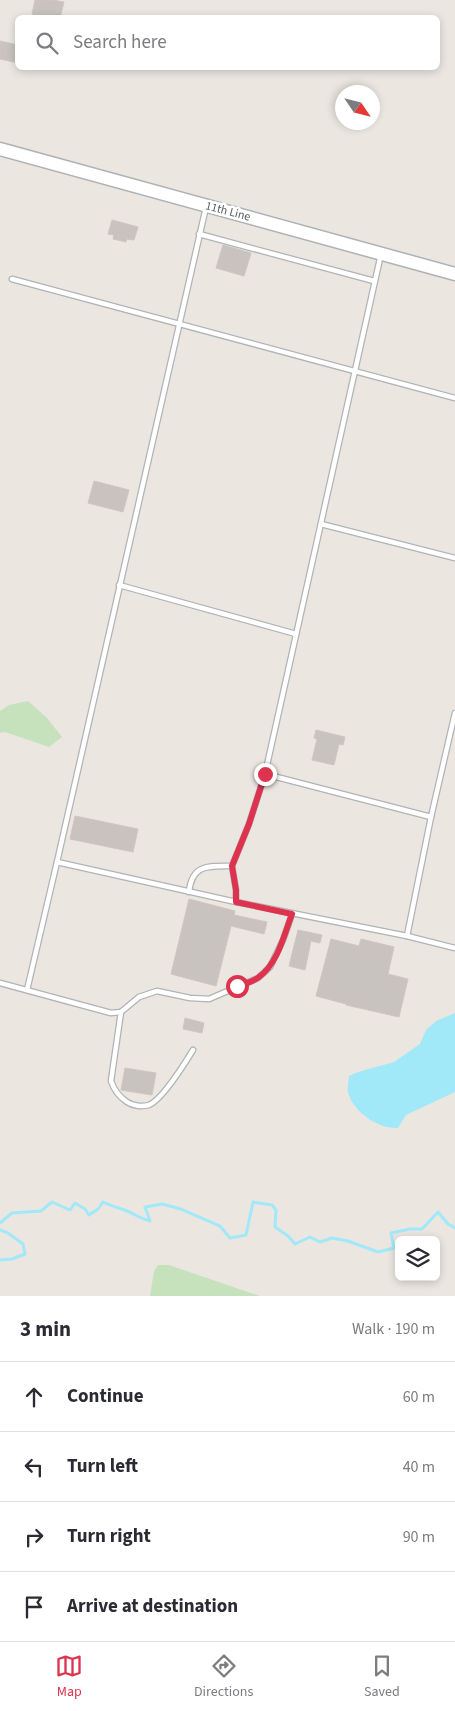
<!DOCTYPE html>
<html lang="en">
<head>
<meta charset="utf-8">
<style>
  body { margin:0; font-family:"Source Sans 3",sans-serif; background:#f7f7f7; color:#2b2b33 }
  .controls { position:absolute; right:15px; bottom:15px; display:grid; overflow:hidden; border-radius:8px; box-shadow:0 2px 8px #0003 }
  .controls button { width:45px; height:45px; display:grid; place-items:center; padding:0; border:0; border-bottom:1px solid #e1e1e2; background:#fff; color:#2b2b33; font:25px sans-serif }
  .compass { position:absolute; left:335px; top:85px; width:45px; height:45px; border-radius:50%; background:#fff; box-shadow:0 2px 8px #0003; rotate:125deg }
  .stop { position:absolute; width:15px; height:15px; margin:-11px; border:4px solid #de334f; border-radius:50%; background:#fff }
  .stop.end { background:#de334f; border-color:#fff; box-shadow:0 1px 5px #0008 }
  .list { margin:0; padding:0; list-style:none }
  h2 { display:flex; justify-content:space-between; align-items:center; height:65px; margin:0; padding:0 20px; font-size:21px }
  h2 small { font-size:16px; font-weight:400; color:#7c7c81 }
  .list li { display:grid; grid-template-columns:32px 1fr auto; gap:15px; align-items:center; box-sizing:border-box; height:70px; padding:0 20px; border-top:1px solid #e1e1e2 }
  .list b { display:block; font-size:19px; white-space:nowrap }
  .list em { font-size:16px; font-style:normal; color:#7c7c81 }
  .icon { flex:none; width:28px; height:28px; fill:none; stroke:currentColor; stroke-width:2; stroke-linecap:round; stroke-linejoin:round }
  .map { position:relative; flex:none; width:455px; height:1296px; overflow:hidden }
  .search { position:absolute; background:#fff; box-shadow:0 2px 8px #0003; left:15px; right:15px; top:15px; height:55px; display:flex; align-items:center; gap:12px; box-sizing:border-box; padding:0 18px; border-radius:8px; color:#7c7c81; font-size:19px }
  .sheet { height:345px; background:#fff }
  nav { display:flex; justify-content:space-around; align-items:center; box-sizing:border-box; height:70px; border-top:1px solid #e1e1e2; background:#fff; font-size:14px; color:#7c7c81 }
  nav a { display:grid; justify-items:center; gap:2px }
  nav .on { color:#de334f }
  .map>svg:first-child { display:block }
</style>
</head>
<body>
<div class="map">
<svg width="455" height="1296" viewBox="0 0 455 1296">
  <rect width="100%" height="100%" fill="#ebe6e0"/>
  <g fill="#c6e2bd">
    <polygon points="28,701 47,718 62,737 49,747 5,732 0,733 0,711 9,705"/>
    <polygon points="158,1265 169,1265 260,1296 150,1296 154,1271"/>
  </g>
  <path fill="#a1e9f9" d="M455,1013V1092L406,1115L398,1128C378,1129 353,1112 348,1092C347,1087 349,1081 349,1076L358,1072L394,1062L420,1044L426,1030L436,1021Z"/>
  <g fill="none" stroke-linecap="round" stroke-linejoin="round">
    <g stroke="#a1e9f9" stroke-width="3">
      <path d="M0,1223L12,1213L41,1211L52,1202L70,1210L75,1203L85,1209L89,1215L98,1209L103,1202C111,1206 119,1208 127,1211C135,1214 141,1219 150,1221L145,1207L162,1204L181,1209L220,1226L230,1238L246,1235L253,1202L272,1205L276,1210L275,1227L288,1236L295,1244L310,1237L320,1242L332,1238L348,1241L378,1252L394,1248L391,1233L410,1229H422L438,1212L448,1224L455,1228"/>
      <polyline points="0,1230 8,1233 23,1244 25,1254 12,1259 0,1260"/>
    </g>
  </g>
  <g fill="#c8c3bf" stroke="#cfc6bf">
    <polygon points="35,0 53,0 64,2 60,18 50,18 32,14"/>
    <polygon points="0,41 18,45 18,63 0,59"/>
    <polygon points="112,220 138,227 134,240 127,239 126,242 113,239 114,235 108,234"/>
    <polygon points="223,245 251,253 244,276 216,268"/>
    <polygon points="94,481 129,490 123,512 88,503"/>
    <polygon points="316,730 345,737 343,745 339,744 334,765 312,760 317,739 314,738"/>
    <polygon points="75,816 138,829 133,852 70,839"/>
    <polygon points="189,899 235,911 234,915 267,922 264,934 231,926 216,986 171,974"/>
    <polygon points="298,930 322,935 320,943 311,941 305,970 289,966"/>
    <polygon points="331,939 359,946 361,939 394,947 388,974 408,979 399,1017 346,1005 346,1004 316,996"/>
    <polygon points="185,1018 204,1023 202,1033 183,1029"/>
    <polygon points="125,1068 156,1073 152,1095 121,1090"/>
  </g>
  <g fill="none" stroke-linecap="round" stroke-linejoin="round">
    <g stroke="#b0b4b7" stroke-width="7">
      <g id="service">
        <polyline points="206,207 57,862 236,902 407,936 455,948"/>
        <polyline points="199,234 374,281"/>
        <polyline points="12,279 455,398"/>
        <polyline points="321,524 455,558"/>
        <polyline points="119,585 296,634"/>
        <polyline points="265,774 431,817"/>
        <polyline points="232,866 236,890 236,902"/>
        <path d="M189,892C192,864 208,866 232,866L249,824L265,774L381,254"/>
        <polyline points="407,936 431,817 455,713"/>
        <polyline points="0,983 111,1013 121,1012 139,997 157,991 190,998 209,999 258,978 270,967 283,940 292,914"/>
        <polyline points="27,990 57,862"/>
        <path d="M121,1012L111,1081C114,1090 118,1096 127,1102C133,1106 142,1107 149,1105C163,1099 185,1063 193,1050"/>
      </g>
    </g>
    <g stroke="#adb2b5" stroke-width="15">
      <polyline id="secondary" points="0,149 455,274"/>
    </g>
    <use href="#service" stroke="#fff" stroke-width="4.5"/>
    <use href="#secondary" stroke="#fff" stroke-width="12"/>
  </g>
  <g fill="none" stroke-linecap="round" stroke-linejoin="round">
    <path stroke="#de334f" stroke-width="6" d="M237,986C244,984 253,982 259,977C278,963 284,935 292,914L236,902V890L232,866L249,824L265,774"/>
  </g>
  <g text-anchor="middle" stroke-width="5" stroke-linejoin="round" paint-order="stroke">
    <g font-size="12" fill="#595e60" stroke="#fff">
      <text transform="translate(228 211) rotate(15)" y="4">11th Line</text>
    </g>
  </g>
</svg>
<div class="controls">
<button><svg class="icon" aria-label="layers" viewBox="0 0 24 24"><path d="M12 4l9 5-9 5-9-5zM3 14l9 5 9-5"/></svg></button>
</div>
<svg class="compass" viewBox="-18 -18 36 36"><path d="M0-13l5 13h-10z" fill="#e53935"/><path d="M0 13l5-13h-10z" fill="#7c7c81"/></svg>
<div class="stop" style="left:237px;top:986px"></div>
<div class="stop end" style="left:265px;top:774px"></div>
<div class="search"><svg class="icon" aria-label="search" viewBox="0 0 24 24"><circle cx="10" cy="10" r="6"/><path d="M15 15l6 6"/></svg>Search here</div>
</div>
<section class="sheet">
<h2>3 min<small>Walk · 190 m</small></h2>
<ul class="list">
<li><svg class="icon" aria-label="ahead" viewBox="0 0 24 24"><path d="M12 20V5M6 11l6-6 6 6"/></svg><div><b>Continue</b></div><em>60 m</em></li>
<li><svg class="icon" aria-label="left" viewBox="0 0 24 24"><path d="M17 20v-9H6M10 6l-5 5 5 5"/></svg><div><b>Turn left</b></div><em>40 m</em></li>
<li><svg class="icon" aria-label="right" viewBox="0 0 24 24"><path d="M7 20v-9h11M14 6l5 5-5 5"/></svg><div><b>Turn right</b></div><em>90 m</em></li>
<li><svg class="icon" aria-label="arrive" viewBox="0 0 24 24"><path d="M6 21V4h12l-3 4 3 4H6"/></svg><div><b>Arrive at destination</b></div></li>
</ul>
</section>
<nav>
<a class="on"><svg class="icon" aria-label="map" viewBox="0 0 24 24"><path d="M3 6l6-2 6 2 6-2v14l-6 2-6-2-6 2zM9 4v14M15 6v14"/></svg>Map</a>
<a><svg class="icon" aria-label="directions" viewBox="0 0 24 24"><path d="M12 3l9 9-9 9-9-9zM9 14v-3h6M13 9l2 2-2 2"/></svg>Directions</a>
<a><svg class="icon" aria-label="saved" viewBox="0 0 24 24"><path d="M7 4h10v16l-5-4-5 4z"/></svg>Saved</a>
</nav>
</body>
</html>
